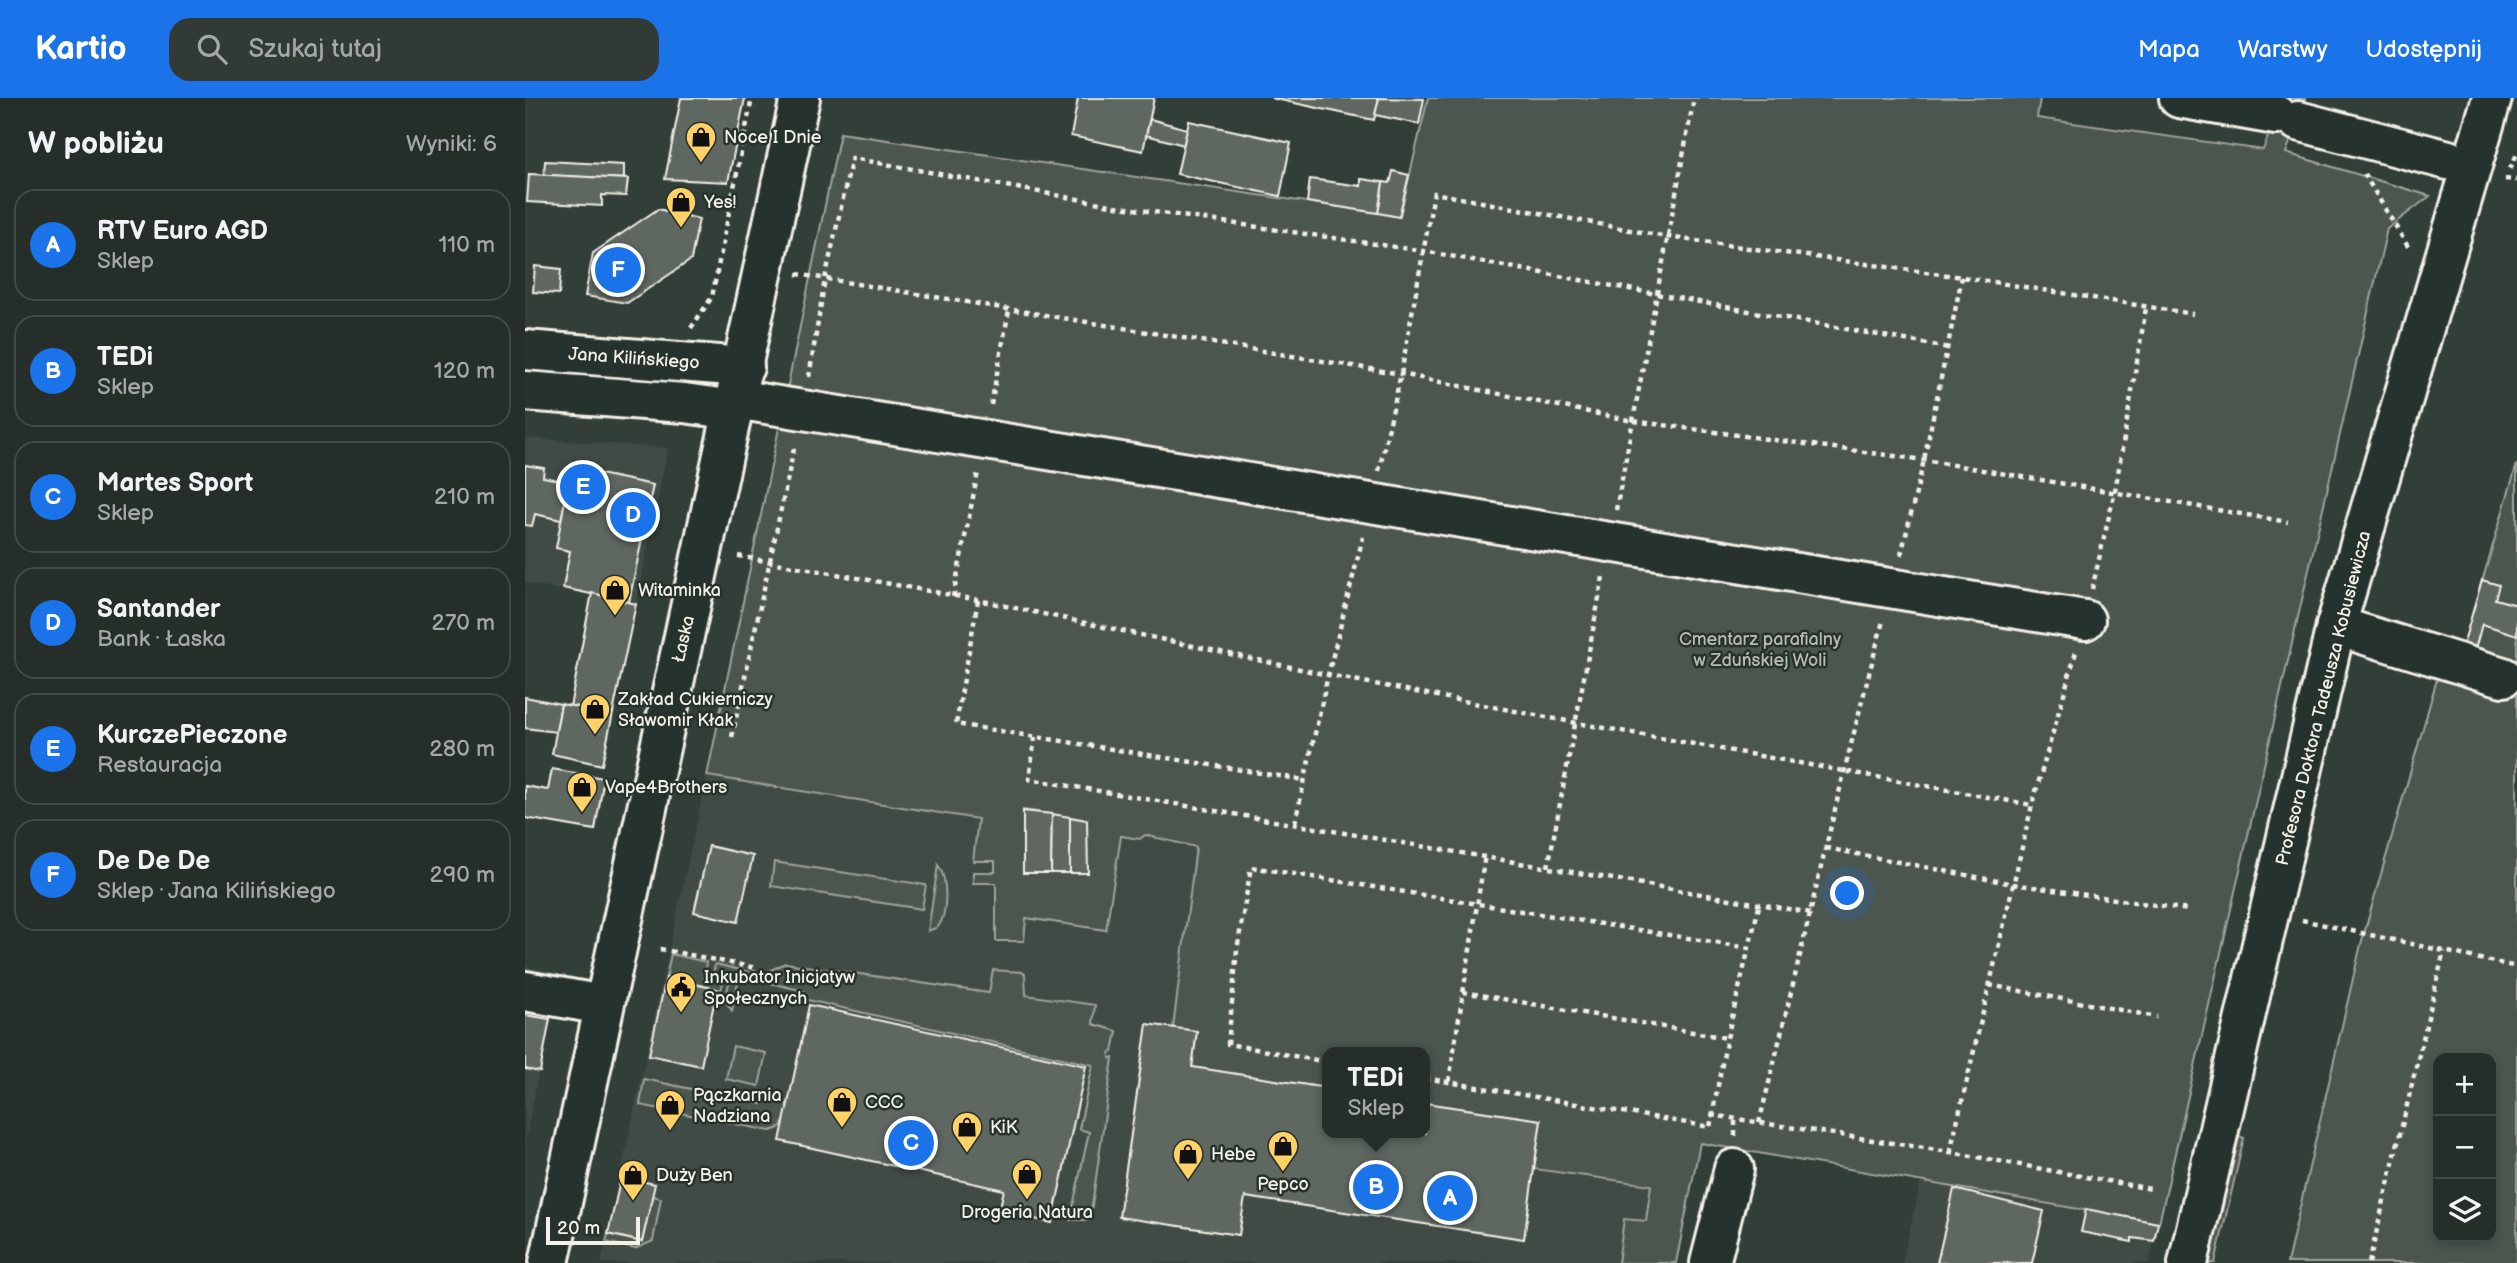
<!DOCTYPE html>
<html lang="pl">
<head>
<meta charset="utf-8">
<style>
  body { margin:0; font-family:"Balsamiq Sans",sans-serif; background:#323a36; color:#f1f3f6 }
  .controls { position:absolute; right:21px; bottom:21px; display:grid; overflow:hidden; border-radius:14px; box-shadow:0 4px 10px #0003 }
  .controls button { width:63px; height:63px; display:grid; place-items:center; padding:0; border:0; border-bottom:2px solid #424a47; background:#262e2a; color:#f1f3f6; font:35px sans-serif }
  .scale { position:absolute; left:21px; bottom:18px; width:94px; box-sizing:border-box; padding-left:7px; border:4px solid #f4f1e8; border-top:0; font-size:19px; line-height:24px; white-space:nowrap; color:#f4f1e8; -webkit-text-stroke:5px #26332d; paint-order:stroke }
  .you { position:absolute; left:1323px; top:796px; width:24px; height:24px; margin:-18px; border:5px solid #fff; border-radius:50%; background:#1a73e8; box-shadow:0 0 0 10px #1a73e833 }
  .badge { display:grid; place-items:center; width:46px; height:46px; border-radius:50%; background:#1a73e8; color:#fff; font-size:23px; font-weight:700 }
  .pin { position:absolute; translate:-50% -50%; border:4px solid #fff; box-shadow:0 2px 7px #0006 }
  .popup { position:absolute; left:797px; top:949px; width:108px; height:91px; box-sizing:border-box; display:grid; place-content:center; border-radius:14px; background:#262e2a; filter:drop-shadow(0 2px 5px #0005); font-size:23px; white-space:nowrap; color:#a4a8a8 }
  .popup b { font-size:26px; color:#f1f3f6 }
  .popup::after { content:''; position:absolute; left:50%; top:100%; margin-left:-14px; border:14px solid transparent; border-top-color:#262e2a }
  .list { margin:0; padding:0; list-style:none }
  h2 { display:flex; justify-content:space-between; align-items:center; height:91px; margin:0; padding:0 28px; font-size:30px }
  h2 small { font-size:23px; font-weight:400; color:#a4a8a8 }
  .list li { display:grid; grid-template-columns:46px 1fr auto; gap:21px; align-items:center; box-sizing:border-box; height:112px; margin:0 14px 14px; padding:0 14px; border:2px solid #424a47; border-radius:21px }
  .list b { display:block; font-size:26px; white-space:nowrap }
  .list p { margin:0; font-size:23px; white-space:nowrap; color:#a4a8a8 }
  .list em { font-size:23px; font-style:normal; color:#a4a8a8 }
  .icon { flex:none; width:38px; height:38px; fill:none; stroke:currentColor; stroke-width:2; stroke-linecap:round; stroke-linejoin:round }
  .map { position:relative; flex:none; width:1992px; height:1165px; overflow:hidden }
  header { display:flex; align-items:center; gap:42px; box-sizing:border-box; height:98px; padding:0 35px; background:#1a73e8; color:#fff }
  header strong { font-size:33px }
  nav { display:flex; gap:38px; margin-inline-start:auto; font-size:24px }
  .search { width:490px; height:63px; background:#323a36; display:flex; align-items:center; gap:18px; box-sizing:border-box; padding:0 24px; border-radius:21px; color:#a4a8a8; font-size:26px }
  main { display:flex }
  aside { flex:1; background:#262e2a }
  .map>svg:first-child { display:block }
</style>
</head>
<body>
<header>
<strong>Kartio</strong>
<div class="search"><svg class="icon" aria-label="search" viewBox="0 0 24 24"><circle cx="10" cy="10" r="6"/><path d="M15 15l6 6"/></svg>Szukaj tutaj</div>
<nav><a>Mapa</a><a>Warstwy</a><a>Udostępnij</a></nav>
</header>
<main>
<aside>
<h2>W pobliżu<small>Wyniki: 6</small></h2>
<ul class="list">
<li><span class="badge">A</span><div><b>RTV Euro AGD</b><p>Sklep</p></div><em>110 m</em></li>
<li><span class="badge">B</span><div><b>TEDi</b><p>Sklep</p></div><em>120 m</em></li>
<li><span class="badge">C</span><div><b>Martes Sport</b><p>Sklep</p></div><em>210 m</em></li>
<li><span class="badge">D</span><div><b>Santander</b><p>Bank · Łaska</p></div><em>270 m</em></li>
<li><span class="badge">E</span><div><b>KurczePieczone</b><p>Restauracja</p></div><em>280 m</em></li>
<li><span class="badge">F</span><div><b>De De De</b><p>Sklep · Jana Kilińskiego</p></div><em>290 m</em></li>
</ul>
</aside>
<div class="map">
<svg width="1992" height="1165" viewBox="0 0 1992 1165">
  <rect width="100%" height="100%" fill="#323e38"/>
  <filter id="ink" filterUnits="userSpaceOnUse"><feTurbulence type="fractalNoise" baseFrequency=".0143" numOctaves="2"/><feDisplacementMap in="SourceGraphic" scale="14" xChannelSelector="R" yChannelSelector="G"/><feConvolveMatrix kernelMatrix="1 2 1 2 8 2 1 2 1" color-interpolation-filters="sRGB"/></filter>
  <g filter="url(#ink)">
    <g fill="#404b44">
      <polygon points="0,340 143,350 111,506 0,485"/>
      <polygon points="185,663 696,743 802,990 802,1035 900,1035 900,1004 1169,1044 1142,1165 76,1165"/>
      <polygon points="0,868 33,876 0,1044"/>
      <polygon points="1396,1083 1633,1125 1624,1165 1377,1165"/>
    </g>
    <g fill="#4c564f" stroke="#a0a49c" stroke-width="2" fill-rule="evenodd">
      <path d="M903,0H1515L1512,20L1738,52L1757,0H1781L1761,55L1905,98L1862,131L1634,1125L1175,1045L1151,1165H1093L1099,1121L1121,1123L1126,1087L1009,1071L1016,1022L900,1005V954H802V990L667,969L672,933L648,930L671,749L620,737L615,741L596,738L581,832L501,820L499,843H471V785H448V774H470V763H448L453,721L182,678L315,35L875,118ZM498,712L562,722L498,774Z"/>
      <polygon points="0,264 150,274 149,287 0,277"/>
      <path d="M1992,366V1165H1762L1836,846L1922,546L1937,551ZM1913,960H1966V1139H1913Z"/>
      <polygon points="249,764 401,787 397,811 246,788"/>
      <path d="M413,767C423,780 423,816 413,829L403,833Z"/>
      <polygon points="146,856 181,864 179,881 198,885 196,892 141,880"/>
      <polygon points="260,865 464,895 468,872 497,874 500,876 501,897 570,907 568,926 592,933 588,954 585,955 585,960 588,960 565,1122 545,1122 564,1034 554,1031 568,967 278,901 279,893 236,883 238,876"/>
      <polygon points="190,866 224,874 222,884 213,884 207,913 200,902 205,881 188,877"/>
      <polygon points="208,948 241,955 234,988 201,981"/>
      <path d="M119,981L237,1006L242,996L263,1007C260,1020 260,1031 245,1033L115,1007Z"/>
      <polygon points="1711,1037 1719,1040 1690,1165 1681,1165"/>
      <polygon points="127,1098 136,1100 128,1143 110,1151 81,1144 83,1136 117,1144"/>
    </g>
    <g fill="#5f6861" stroke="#f4f1e8" stroke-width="2">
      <polygon points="156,0 220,0 203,84 140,81"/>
      <polygon points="553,0 629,0 618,53 546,38"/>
      <polygon points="746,0 854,0 849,22"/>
      <polygon points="854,0 899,1 894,26 850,17"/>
      <polygon points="625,21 662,31 659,47 621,37"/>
      <polygon points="664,23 766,45 755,98 652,76"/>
      <polygon points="20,63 99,67 99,81 19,77"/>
      <polygon points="868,73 884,77 874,119 853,115 858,84 865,85"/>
      <polygon points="4,76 103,81 101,98 77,97 77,108 2,104"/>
      <polygon points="785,81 836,88 836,81 858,84 853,115 782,104"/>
      <polygon points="133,111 174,121 166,162 102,205 60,198 68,155"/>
      <polygon points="10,168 36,171 34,196 8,194"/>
      <polygon points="0,367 19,370 18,379 44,384 36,422 10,416 7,428 0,427"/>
      <polygon points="46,370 128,387 104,504 38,490 45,453 31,450"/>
      <polygon points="1957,482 1974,487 1970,501 1992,507 1992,537 1957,526 1949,555 1937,551"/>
      <polygon points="67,495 111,506 88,615 45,609"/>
      <polygon points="0,599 36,606 31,634 0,630"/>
      <polygon points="36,606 88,615 77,667 27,656"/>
      <polygon points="27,671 79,680 70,732 0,720 0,688 23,692"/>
      <polygon points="498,713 527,716 526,775 498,775"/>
      <polygon points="527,716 545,719 545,775 526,775"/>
      <polygon points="545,719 562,722 563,775 545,775"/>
      <polygon points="184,748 228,758 213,824 169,814"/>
      <polygon points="141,880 192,891 176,968 124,957"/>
      <polygon points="284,907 561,968 527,1125 474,1113 479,1092 255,1043"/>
      <polygon points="0,917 25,921 15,974 0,971"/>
      <polygon points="622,926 672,933 667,969 802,990 802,1035 900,1035 900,1005 1016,1022 999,1141 720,1099 714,1137 594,1119"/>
      <polygon points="96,1079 130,1086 117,1144 83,1136"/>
      <polygon points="1429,1091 1519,1113 1507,1165 1412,1165"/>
      <polygon points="1561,1111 1633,1125 1629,1143 1607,1140 1607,1144 1556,1134"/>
    </g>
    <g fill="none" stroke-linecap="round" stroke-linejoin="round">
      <g stroke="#f4f1e8" stroke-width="44">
        <g id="minor">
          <polyline points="1654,0 1751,17"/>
          <polyline points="1773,23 1923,62"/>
          <polyline points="0,252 219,269"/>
          <polyline points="0,293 159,305 209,312"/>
          <polyline points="211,301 1560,522"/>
          <polyline points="1811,528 1978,579"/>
          <polyline points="0,893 78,907"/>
          <polyline points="24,1165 275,0"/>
          <polyline points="1185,1165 1209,1071"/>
          <polyline points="1663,1165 1811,528 1967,0"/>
        </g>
      </g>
      <g stroke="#f4f1e8" stroke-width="4.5" stroke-dasharray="5 5" stroke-linecap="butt">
        <polyline points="1985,71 1992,56"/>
        <polyline points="1839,76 1885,152"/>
        <polyline points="1980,81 1992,82"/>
        <polyline points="272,176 876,276 1108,323 1399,362 1763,424"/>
        <polyline points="166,230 187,199 227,0"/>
        <polyline points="284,279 300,181 327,60 602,110 898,153 1424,250"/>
        <polyline points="466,307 484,212"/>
        <polyline points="854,373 876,276 909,95 1142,139 1437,179 1668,216"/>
        <polyline points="1091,412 1169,0"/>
        <polyline points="1376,457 1399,362 1437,179"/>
        <polyline points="213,458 453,502 803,577 1052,625 1507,707"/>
        <polyline points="1567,491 1590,393 1621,210"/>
        <polyline points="428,499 453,374"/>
        <polyline points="453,502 431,626 779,682"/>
        <polyline points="207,639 270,346"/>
        <polyline points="510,639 504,681 1287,815"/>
        <polyline points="770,725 803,577 838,439"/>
        <polyline points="1301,750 1488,786 1664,812"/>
        <polyline points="1023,769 1078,479"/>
        <polyline points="1777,822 1992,869"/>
        <polyline points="135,851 231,870 229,881"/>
        <polyline points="1464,887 1632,919"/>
        <polyline points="938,894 1202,940"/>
        <polyline points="802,964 703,946 712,852 726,769 1224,850"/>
        <polyline points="900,980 1185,1029 1202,940 1235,804"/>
        <polyline points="924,983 960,757"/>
        <polyline points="1186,1017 1425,1054 1626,1091"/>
        <path d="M1234,1025C1276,858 1313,690 1358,523"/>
        <polyline points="1210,1038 1210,1021"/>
        <polyline points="1425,1054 1507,707 1551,554"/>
        <polyline points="1844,1165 1919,853"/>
      </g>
      <use href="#minor" stroke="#26332d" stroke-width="38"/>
    </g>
  </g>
  <defs>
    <g id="shop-pin" transform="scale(1.575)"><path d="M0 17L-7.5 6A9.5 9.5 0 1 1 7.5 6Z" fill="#ffd166" stroke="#26332d"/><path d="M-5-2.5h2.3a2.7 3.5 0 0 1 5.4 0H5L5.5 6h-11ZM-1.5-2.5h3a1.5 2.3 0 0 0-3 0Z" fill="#111"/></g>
    <g id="civic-pin" transform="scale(1.575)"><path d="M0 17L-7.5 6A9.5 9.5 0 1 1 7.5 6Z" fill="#ffd166" stroke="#26332d"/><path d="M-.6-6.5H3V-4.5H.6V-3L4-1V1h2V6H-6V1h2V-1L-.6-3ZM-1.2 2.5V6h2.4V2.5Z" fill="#111"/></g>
  </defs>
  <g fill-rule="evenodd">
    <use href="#shop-pin" x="176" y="39"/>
    <use href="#shop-pin" x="156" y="104"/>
    <use href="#shop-pin" x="90" y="492"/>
    <use href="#shop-pin" x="70" y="611"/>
    <use href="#shop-pin" x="57" y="689"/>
    <use href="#civic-pin" x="156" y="889"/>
    <use href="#shop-pin" x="317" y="1004"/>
    <use href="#shop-pin" x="145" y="1007"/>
    <use href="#shop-pin" x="442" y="1029"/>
    <use href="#shop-pin" x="758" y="1048"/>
    <use href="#shop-pin" x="663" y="1056"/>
    <use href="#shop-pin" x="502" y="1076"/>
    <use href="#shop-pin" x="108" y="1077"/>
  </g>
  <g text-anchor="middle" stroke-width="5" stroke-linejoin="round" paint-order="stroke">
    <g font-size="18" fill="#f4f1e8" stroke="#26332d" text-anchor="start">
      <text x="199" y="45">Noce I Dnie</text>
      <text x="179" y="110">Yes!</text>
      <text x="113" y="498">Witaminka</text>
      <text x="93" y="607">Zakład Cukierniczy<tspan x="93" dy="21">Sławomir Kłak</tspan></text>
      <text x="80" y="695">Vape4Brothers</text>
      <text x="179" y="885">Inkubator Inicjatyw<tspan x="179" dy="21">Społecznych</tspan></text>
      <text x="168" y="1003">Pączkarnia<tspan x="168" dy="21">Nadziana</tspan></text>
      <text x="340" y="1010">CCC</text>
      <text x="465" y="1035">KiK</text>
      <text x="686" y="1062">Hebe</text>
      <text x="131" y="1083">Duży Ben</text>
      <text x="758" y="1092" text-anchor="middle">Pepco</text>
      <text x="502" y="1120" text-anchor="middle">Drogeria Natura</text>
    </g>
    <g font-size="18" fill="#f4f1e8" stroke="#26332d">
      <text transform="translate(109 260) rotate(4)" y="6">Jana Kilińskiego</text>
      <text transform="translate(158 541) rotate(-77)" y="6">Łaska</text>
      <text transform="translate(1798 600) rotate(-76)" y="6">Profesora Doktora Tadeusza Kobusiewicza</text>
    </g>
    <g font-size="18" fill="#b9bbb2" stroke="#26332d">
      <text x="1235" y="547">Cmentarz parafialny<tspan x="1235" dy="21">w Zduńskiej Woli</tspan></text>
    </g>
  </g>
</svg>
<div class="controls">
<button>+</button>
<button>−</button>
<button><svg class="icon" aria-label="layers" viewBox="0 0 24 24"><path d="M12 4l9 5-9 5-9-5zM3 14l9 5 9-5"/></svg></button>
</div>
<div class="scale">20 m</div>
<div class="you"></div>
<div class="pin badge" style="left:925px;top:1100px">A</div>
<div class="pin badge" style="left:851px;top:1089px">B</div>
<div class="popup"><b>TEDi</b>Sklep</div>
<div class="pin badge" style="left:386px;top:1045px">C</div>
<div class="pin badge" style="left:108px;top:417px">D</div>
<div class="pin badge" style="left:58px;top:389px">E</div>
<div class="pin badge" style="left:93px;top:172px">F</div>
</div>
</main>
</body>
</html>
